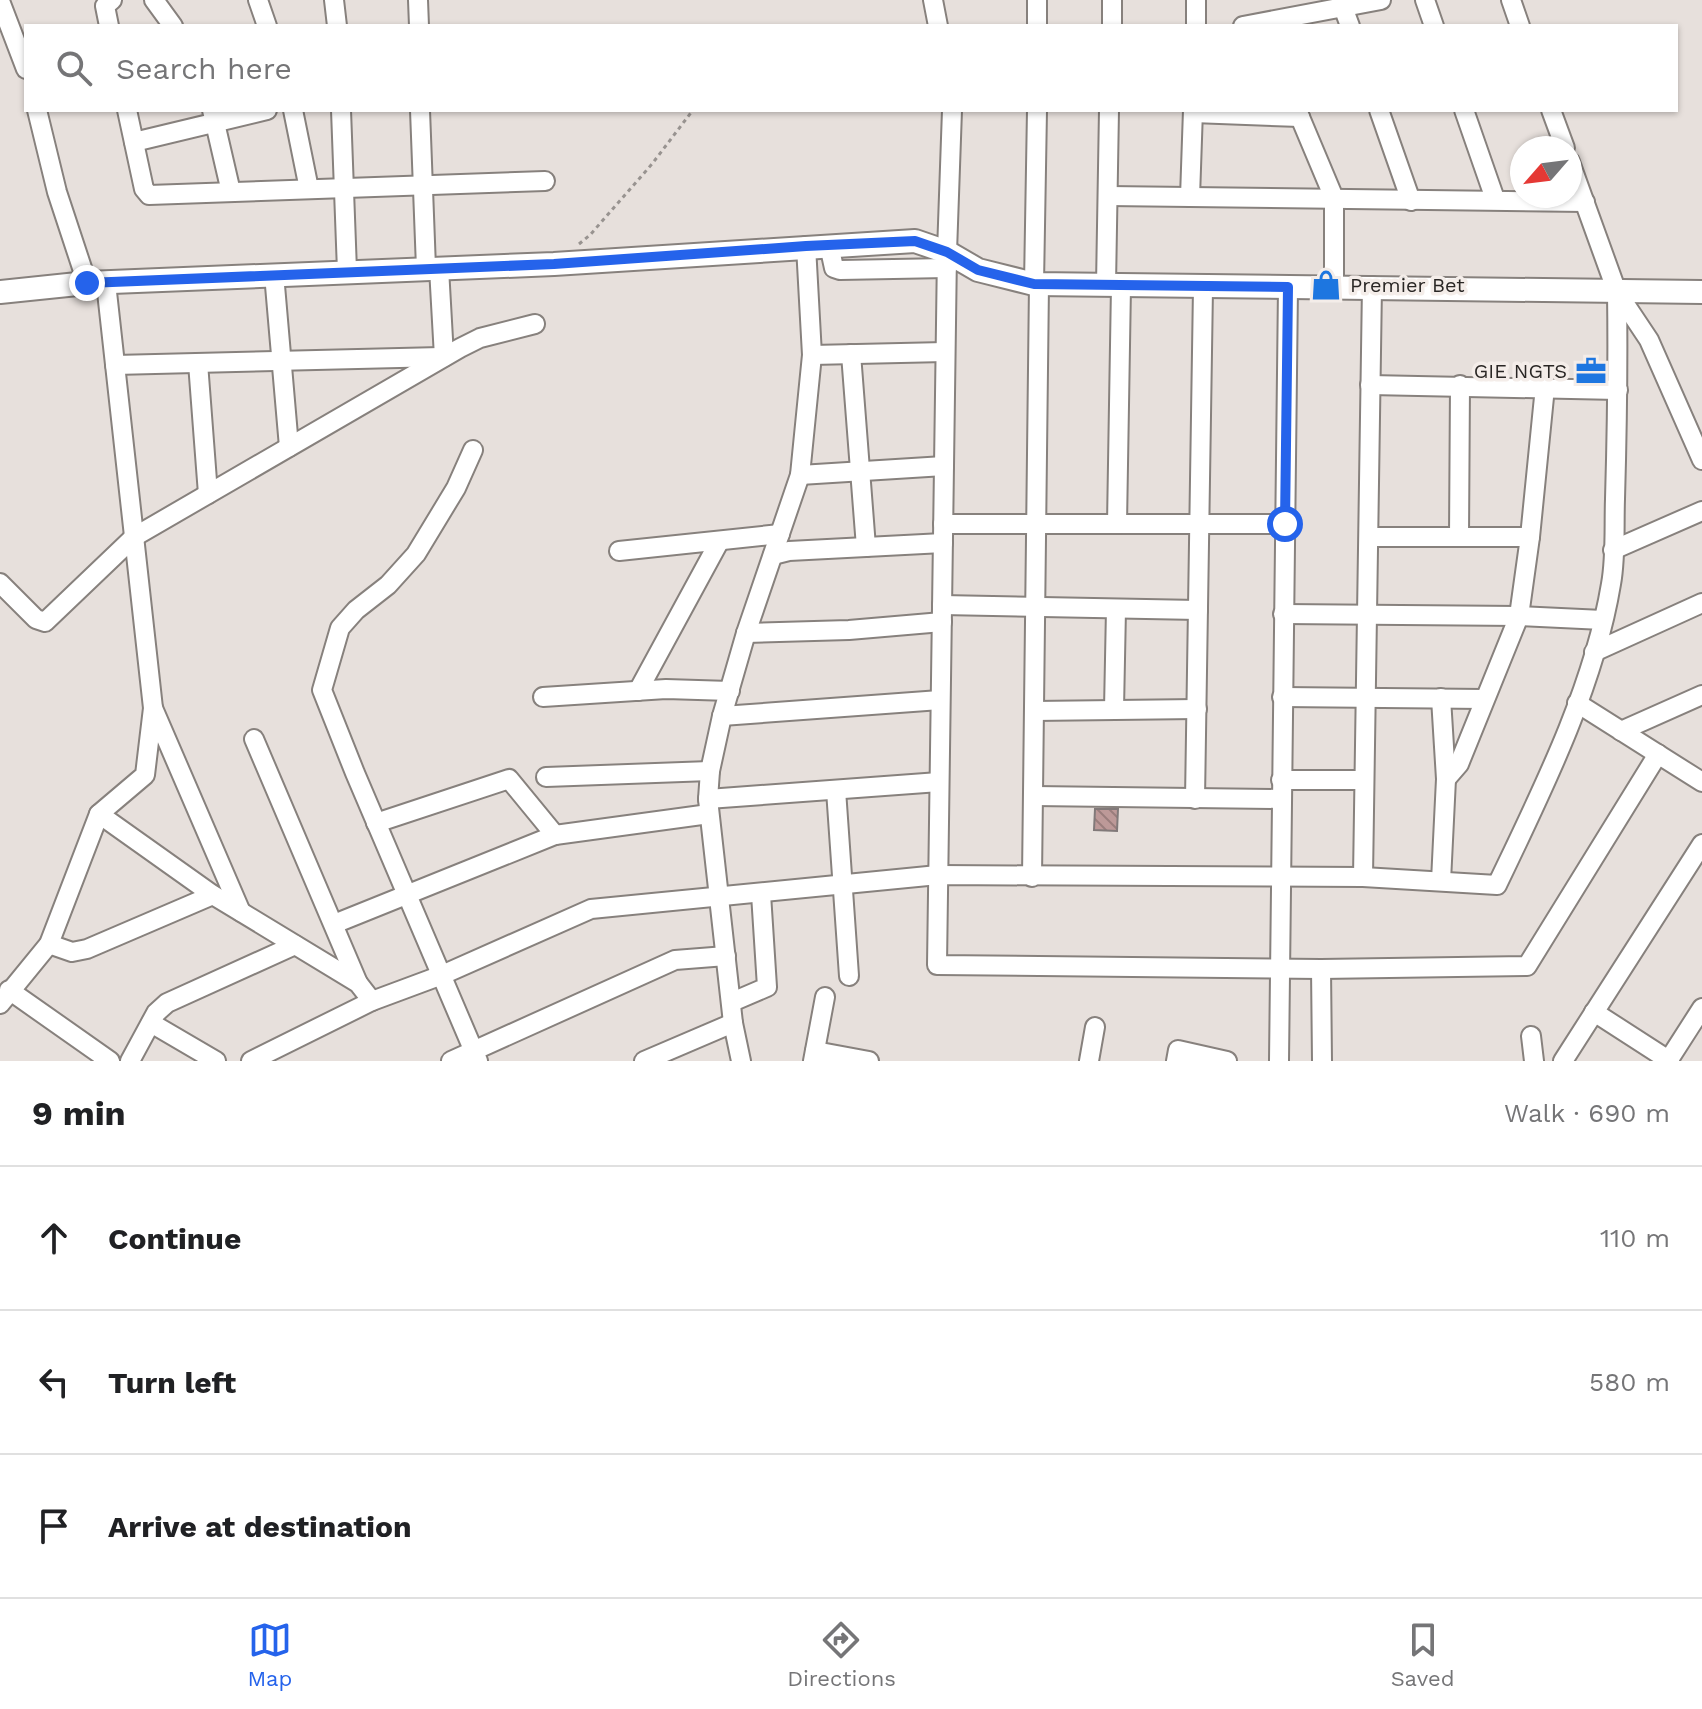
<!DOCTYPE html>
<html lang="en">
<head>
<meta charset="utf-8">
<style>
  body { margin:0; font-family:"Work Sans",sans-serif; background:#f6f6f6; color:#202124 }
  .compass { position:absolute; left:1510px; top:136px; width:72px; height:72px; border-radius:50%; background:#fff; box-shadow:0 2px 6px #0004; rotate:242deg }
  .stop { position:absolute; width:24px; height:24px; margin:-18px; border:6px solid #2563eb; border-radius:50%; background:#fff }
  .stop.end { background:#2563eb; border-color:#fff; box-shadow:0 2px 8px #0008 }
  .list { margin:0; padding:0; list-style:none }
  h2 { display:flex; justify-content:space-between; align-items:center; height:104px; margin:0; padding:0 32px; font-size:34px }
  h2 small { font-size:26px; font-weight:400; color:#757577 }
  .list li { display:grid; grid-template-columns:52px 1fr auto; gap:24px; align-items:center; box-sizing:border-box; height:144px; padding:0 32px; border-top:2px solid #e0e0e0 }
  .list b { display:block; font-size:30px; white-space:nowrap }
  .list em { font-size:26px; font-style:normal; color:#757577 }
  .icon { flex:none; width:44px; height:44px; fill:none; stroke:currentColor; stroke-width:2; stroke-linecap:round; stroke-linejoin:round }
  .map { position:relative; flex:none; width:1702px; height:1061px; overflow:hidden }
  .search { position:absolute; background:#fff; box-shadow:0 2px 6px #0004; left:24px; right:24px; top:24px; height:88px; display:flex; align-items:center; gap:20px; box-sizing:border-box; padding:0 28px; border-radius:0px; color:#757577; font-size:30px }
  .sheet { height:536px; background:#fff }
  nav { display:flex; justify-content:space-around; align-items:center; box-sizing:border-box; height:112px; border-top:2px solid #e0e0e0; background:#fff; font-size:22px; color:#757577 }
  nav a { display:grid; justify-items:center; gap:4px }
  nav .on { color:#2563eb }
  .map>svg:first-child { display:block }
</style>
</head>
<body>
<div class="map">
<svg width="1702" height="1061" viewBox="0 0 1702 1061">
  <defs>
    <pattern id="building-back-hatch" width="6" height="6" patternUnits="userSpaceOnUse" patternTransform="scale(2)"><rect width="6" height="6" fill="#bd9998"/><path d="M-1 5l2 2M0 0l6 6M5-1l2 2" fill="none" stroke="#9a7d7c"/></pattern>
  </defs>
  <rect width="100%" height="100%" fill="#e7e0dc"/>
  <polygon fill="url(#building-back-hatch)" stroke="#817979" stroke-width="2" points="1095,809 1118,809 1117,831 1094,830"/>
  <g fill="none" stroke-linecap="round" stroke-linejoin="round">
    <g stroke="#87817d" stroke-width="22">
      <g id="minor">
        <polyline points="154,0 173,26"/>
        <polyline points="258,0 267,26"/>
        <polyline points="334,0 337,26"/>
        <polyline points="418,0 419,26"/>
        <polyline points="933,0 938,26"/>
        <polyline points="1037,0 1037,26"/>
        <polyline points="1196,0 1196,26"/>
        <polyline points="1425,0 1434,26"/>
        <polyline points="1511,0 1520,26"/>
        <polyline points="0,1 26,69"/>
        <polyline points="1343,7 1350,26"/>
        <polyline points="109,26 105,6 112,0"/>
        <polyline points="1112,26 1112,0"/>
        <polyline points="1243,26 1381,0"/>
        <polyline points="37,110 57,192 87,283"/>
        <polyline points="127,110 144,189 149,195 545,181"/>
        <polyline points="212,110 231,192"/>
        <polyline points="293,110 309,189"/>
        <polyline points="341,110 347,271"/>
        <polyline points="420,110 426,268"/>
        <polyline points="952,110 947,252 937,965 1321,969 1527,966 1658,754"/>
        <polyline points="1297,110 1334,198 1334,287"/>
        <polyline points="1379,110 1411,201"/>
        <polyline points="1464,110 1495,199"/>
        <polyline points="1551,110 1565,148"/>
        <polyline points="1193,113 1300,117"/>
        <polyline points="134,142 267,110"/>
        <polyline points="1570,162 1617,292 1649,340 1702,460"/>
        <polyline points="1108,196 1585,202"/>
        <polyline points="1190,197 1193,110"/>
        <polyline points="829,245 834,268 840,270 947,268"/>
        <polyline points="439,268 444,357"/>
        <polyline points="274,274 289,447"/>
        <polyline points="1034,284 1037,110"/>
        <polyline points="1106,285 1109,110"/>
        <polyline points="851,354 866,547"/>
        <polyline points="812,355 945,352"/>
        <polyline points="198,363 208,494"/>
        <polyline points="115,365 441,357"/>
        <polyline points="1370,385 1618,390"/>
        <polyline points="473,450 456,488 416,554 388,585 356,610 340,628 322,690 355,773 478,1061"/>
        <polyline points="800,475 944,466"/>
        <polyline points="943,524 1285,524"/>
        <polyline points="1117,524 1121,286"/>
        <polyline points="1369,537 1530,537"/>
        <polyline points="1459,537 1460,385"/>
        <polyline points="1613,550 1702,511"/>
        <polyline points="619,551 780,534"/>
        <polyline points="773,555 789,551 943,543"/>
        <polyline points="0,583 36,619 45,622 134,537 460,348 480,338 535,324"/>
        <polyline points="942,605 1198,610"/>
        <polyline points="1283,614 1519,616 1603,620"/>
        <polyline points="746,633 849,630 942,622"/>
        <polyline points="1594,652 1702,603"/>
        <polyline points="638,691 719,542"/>
        <polyline points="543,697 666,689 730,691"/>
        <polyline points="1282,697 1484,699"/>
        <polyline points="1441,698 1446,779 1441,881"/>
        <polyline points="1577,703 1702,782"/>
        <polyline points="153,708 241,912"/>
        <polyline points="1114,709 1116,609"/>
        <polyline points="1034,711 1197,709"/>
        <polyline points="722,716 940,700"/>
        <polyline points="1621,731 1702,695"/>
        <polyline points="254,739 358,983"/>
        <polyline points="546,777 710,771"/>
        <polyline points="1446,779 1459,764 1519,616 1530,537 1545,387"/>
        <polyline points="1281,780 1364,780"/>
        <polyline points="836,790 849,976"/>
        <polyline points="1034,796 1281,799"/>
        <polyline points="708,799 939,782"/>
        <polyline points="1195,799 1203,288"/>
        <polyline points="99,814 213,895 358,983 372,1001"/>
        <polyline points="376,823 509,779 555,835"/>
        <polyline points="1032,877 1039,284"/>
        <polyline points="1363,877 1372,286"/>
        <polyline points="334,924 555,835 709,814"/>
        <polyline points="49,944 72,952 87,949 213,895"/>
        <polyline points="1321,969 1322,1061"/>
        <polyline points="9,990 110,1061"/>
        <polyline points="732,1002 767,987 761,894"/>
        <polyline points="0,1004 49,944 99,814 145,775 153,708 106,283"/>
        <polyline points="1594,1012 1670,1061"/>
        <polyline points="151,1023 216,1061"/>
        <polyline points="1531,1036 1534,1061"/>
        <polyline points="815,1051 869,1061"/>
        <polyline points="130,1061 156,1013 167,1003 295,945"/>
        <path d="M251,1061L372,1001L442,975L591,909L938,875L1363,877L1497,885C1542,791 1594,687 1611,584C1616,557 1614,526 1615,499C1617,430 1618,361 1617,292"/>
        <polyline points="451,1061 675,960 726,956"/>
        <polyline points="644,1061 733,1023"/>
        <polyline points="741,1061 733,1023 708,799 710,771 722,716 746,633 800,475 812,355 806,246"/>
        <polyline points="813,1061 825,997"/>
        <polyline points="1089,1061 1095,1027"/>
        <polyline points="1176,1061 1178,1050 1227,1061"/>
        <polyline points="1279,1061 1288,287"/>
        <polyline points="1563,1061 1702,844"/>
        <polyline points="1668,1061 1702,1008"/>
      </g>
    </g>
    <g stroke="#87817d" stroke-width="26">
      <polyline id="major" points="0,292 87,283 554,264 915,241 947,252 978,270 1034,284 1702,292"/>
    </g>
    <polyline stroke="#989390" stroke-width="3" stroke-dasharray="4 4" stroke-linecap="butt" points="579,244 590,235 652,164 693,110"/>
    <use href="#minor" stroke="#fff" stroke-width="18"/>
    <use href="#major" stroke="#fff" stroke-width="22"/>
  </g>
  <g fill="none" stroke-linecap="round" stroke-linejoin="round">
    <polyline stroke="#2563eb" stroke-width="10" points="87,283 554,264 806,246 915,241 947,252 978,270 1034,284 1288,287 1285,524"/>
  </g>
  <defs>
    <g id="shop-bare" transform="scale(2.4)"><path d="M-5-2.5h2.3a2.7 3.5 0 0 1 5.4 0H5L5.5 6h-11ZM-1.5-2.5h3a1.5 2.3 0 0 0-3 0Z" fill="#1d76e0" stroke="#f4ede9" stroke-width="2.5" paint-order="stroke"/></g>
    <g id="office-bare" transform="scale(2.4)"><path d="M-6-3h4V-5.5h4V-3h4V5H-6ZM-1-4.5V-3h2v-1.5ZM-6 0V1H6V0Z" fill="#1d76e0" stroke="#f4ede9" stroke-width="2.5" paint-order="stroke"/></g>
  </defs>
  <g fill-rule="evenodd">
    <use href="#shop-bare" x="1326" y="285"/>
    <use href="#office-bare" x="1591" y="371"/>
  </g>
  <g text-anchor="middle" stroke-width="7" stroke-linejoin="round" paint-order="stroke">
    <g font-size="20" fill="#292624" stroke="#f4ede9" text-anchor="start">
      <text x="1350" y="292">Premier Bet</text>
      <text x="1567" y="378" text-anchor="end">GIE NGTS</text>
    </g>
  </g>
</svg>
<svg class="compass" viewBox="-18 -18 36 36"><path d="M0-13l5 13h-10z" fill="#e53935"/><path d="M0 13l5-13h-10z" fill="#757577"/></svg>
<div class="stop" style="left:1285px;top:524px"></div>
<div class="stop end" style="left:87px;top:283px"></div>
<div class="search"><svg class="icon" aria-label="search" viewBox="0 0 24 24"><circle cx="10" cy="10" r="6"/><path d="M15 15l6 6"/></svg>Search here</div>
</div>
<section class="sheet">
<h2>9 min<small>Walk · 690 m</small></h2>
<ul class="list">
<li><svg class="icon" aria-label="ahead" viewBox="0 0 24 24"><path d="M12 20V5M6 11l6-6 6 6"/></svg><div><b>Continue</b></div><em>110 m</em></li>
<li><svg class="icon" aria-label="left" viewBox="0 0 24 24"><path d="M17 20v-9H6M10 6l-5 5 5 5"/></svg><div><b>Turn left</b></div><em>580 m</em></li>
<li><svg class="icon" aria-label="arrive" viewBox="0 0 24 24"><path d="M6 21V4h12l-3 4 3 4H6"/></svg><div><b>Arrive at destination</b></div></li>
</ul>
</section>
<nav>
<a class="on"><svg class="icon" aria-label="map" viewBox="0 0 24 24"><path d="M3 6l6-2 6 2 6-2v14l-6 2-6-2-6 2zM9 4v14M15 6v14"/></svg>Map</a>
<a><svg class="icon" aria-label="directions" viewBox="0 0 24 24"><path d="M12 3l9 9-9 9-9-9zM9 14v-3h6M13 9l2 2-2 2"/></svg>Directions</a>
<a><svg class="icon" aria-label="saved" viewBox="0 0 24 24"><path d="M7 4h10v16l-5-4-5 4z"/></svg>Saved</a>
</nav>
</body>
</html>
